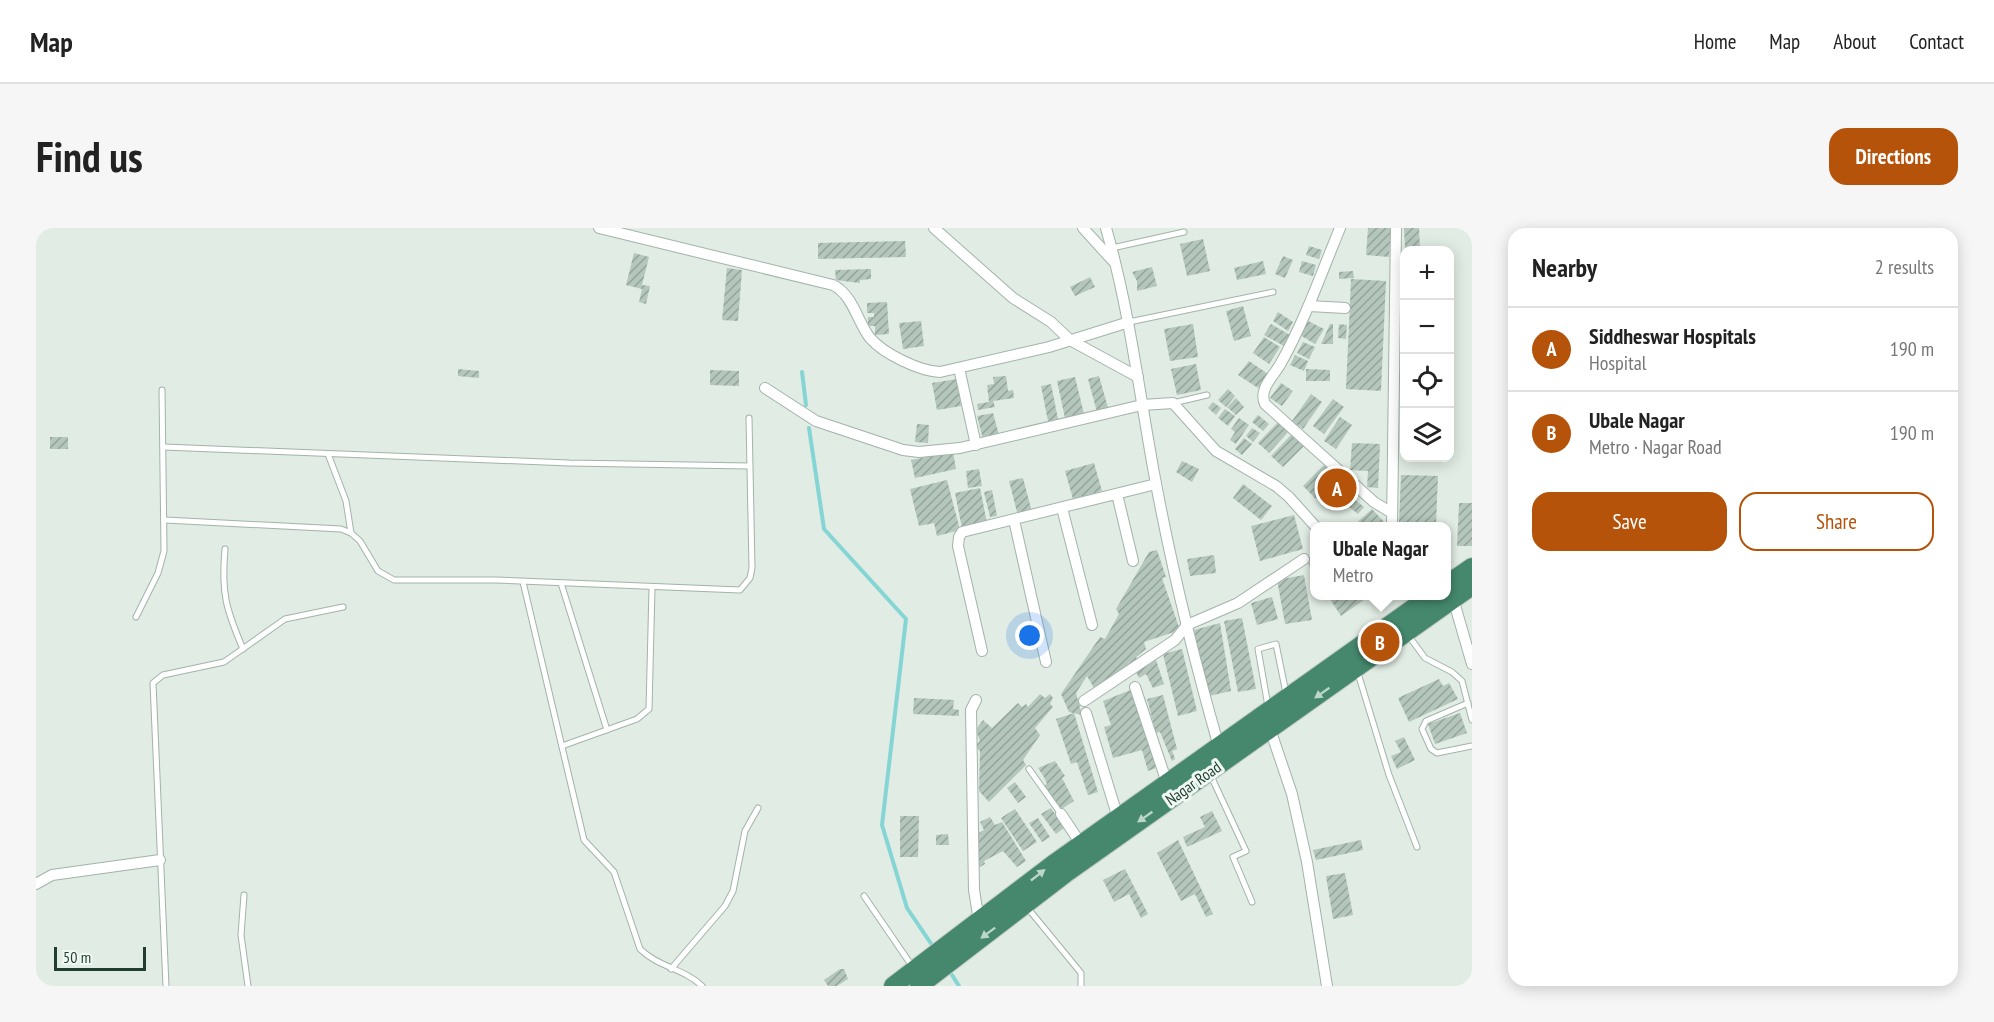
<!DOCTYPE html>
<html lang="en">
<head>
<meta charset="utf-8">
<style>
  body { margin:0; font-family:"PT Sans Narrow",sans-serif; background:#f6f6f6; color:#222 }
  .controls { position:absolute; right:18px; top:18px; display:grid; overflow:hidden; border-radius:12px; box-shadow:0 3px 15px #0003 }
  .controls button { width:54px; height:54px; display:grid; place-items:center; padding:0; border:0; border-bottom:2px solid #e0e0e0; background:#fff; color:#222; font:30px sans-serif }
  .scale { position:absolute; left:18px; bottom:15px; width:92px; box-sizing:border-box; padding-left:6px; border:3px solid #1f3d30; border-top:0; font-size:16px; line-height:21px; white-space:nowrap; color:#1f3d30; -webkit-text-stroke:4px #f0f8f3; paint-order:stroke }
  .you { position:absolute; left:994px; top:408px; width:21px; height:21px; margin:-15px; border:4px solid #fff; border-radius:50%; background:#1a73e8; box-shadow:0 0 0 9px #1a73e833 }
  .badge { display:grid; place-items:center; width:39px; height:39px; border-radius:50%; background:#b45309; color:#fff; font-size:20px; font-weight:700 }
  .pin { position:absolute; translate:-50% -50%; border:3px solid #fff; box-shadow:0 2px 6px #0006 }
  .popup { position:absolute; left:1274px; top:294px; width:141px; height:78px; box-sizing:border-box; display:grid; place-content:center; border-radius:12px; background:#fff; filter:drop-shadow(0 2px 4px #0005); font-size:20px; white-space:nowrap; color:#767676 }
  .popup b { font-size:22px; color:#222 }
  .popup::after { content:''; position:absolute; left:50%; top:100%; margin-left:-12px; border:12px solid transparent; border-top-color:#fff }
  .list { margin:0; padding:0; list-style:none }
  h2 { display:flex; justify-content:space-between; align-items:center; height:78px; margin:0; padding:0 24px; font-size:26px }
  h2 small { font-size:20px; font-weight:400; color:#767676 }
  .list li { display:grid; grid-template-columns:39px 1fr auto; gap:18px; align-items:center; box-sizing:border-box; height:84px; padding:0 24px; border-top:2px solid #e0e0e0 }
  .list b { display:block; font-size:22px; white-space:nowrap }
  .list p { margin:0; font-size:20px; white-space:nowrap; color:#767676 }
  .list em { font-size:20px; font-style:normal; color:#767676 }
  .actions { display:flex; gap:12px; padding:18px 24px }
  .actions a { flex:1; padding:14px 0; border:2px solid #b45309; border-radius:18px; text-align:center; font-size:21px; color:#b45309 }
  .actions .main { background:#b45309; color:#fff }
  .icon { flex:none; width:33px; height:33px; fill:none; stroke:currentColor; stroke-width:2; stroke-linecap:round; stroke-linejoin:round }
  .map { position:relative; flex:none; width:1436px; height:758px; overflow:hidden; border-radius:18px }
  header { display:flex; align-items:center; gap:36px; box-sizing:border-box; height:84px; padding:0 30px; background:#fff; border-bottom:2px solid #e0e0e0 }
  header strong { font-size:28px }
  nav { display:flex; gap:33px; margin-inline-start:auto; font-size:21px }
  .intro { display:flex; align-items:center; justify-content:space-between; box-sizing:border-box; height:144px; padding:0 36px }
  h1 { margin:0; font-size:42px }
  .button { padding:15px 27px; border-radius:18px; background:#b45309; color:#fff; font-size:21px; font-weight:700 }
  main { display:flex; gap:36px; padding:0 36px }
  aside { flex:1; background:#fff; border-radius:18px; box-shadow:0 3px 15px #0003 }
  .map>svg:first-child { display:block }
</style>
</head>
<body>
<header>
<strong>Map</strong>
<nav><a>Home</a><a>Map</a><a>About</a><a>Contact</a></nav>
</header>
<div class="intro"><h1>Find us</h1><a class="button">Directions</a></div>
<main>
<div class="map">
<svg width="1436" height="758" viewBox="0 0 1436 758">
  <defs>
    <pattern id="building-hatch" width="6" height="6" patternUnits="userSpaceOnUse" patternTransform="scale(1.5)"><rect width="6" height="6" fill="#b5c7bd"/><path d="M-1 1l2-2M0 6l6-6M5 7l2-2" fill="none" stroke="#93a39a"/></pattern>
  </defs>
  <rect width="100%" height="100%" fill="#e0ece4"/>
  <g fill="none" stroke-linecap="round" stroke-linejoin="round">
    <g stroke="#84d5d4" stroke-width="4">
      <polyline points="766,144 770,177"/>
      <polyline points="773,200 788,301 870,391 846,597 871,680 898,720"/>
      <polyline points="916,747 923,758"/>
    </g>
  </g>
  <g fill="url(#building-hatch)">
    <polygon points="1332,0 1355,0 1353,29 1330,27"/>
    <polygon points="1368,0 1383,0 1384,20 1369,20"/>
    <polygon points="1167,11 1174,43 1151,48 1144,16"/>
    <polygon points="869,13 870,29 782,31 782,15"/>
    <polygon points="1273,18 1286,22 1283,31 1270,27"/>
    <polygon points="598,25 613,29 606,57 614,58 610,76 603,74 606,61 590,57"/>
    <polygon points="1247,28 1257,32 1249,50 1239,46"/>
    <polygon points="1227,33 1230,46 1201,52 1198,40"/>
    <polygon points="1266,33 1280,37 1277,48 1263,44"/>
    <polygon points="1116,39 1121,58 1101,63 1101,53 1096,44"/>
    <polygon points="691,40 706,42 702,93 686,92"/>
    <polygon points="835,41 835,51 824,52 824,55 800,52 799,42"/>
    <polygon points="1317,43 1318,50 1303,51 1303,44"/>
    <polygon points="1054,49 1059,59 1039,68 1034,59"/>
    <polygon points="1315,51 1350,53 1345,163 1310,161"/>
    <polygon points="851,74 853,106 839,107 839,98 832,98 832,89 838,89 838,85 831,85 831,75"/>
    <polygon points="1207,78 1215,108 1198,113 1190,83"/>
    <polygon points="1242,84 1257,94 1252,103 1237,93"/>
    <polygon points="885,93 888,118 867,121 863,95"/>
    <polygon points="1272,93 1288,101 1279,116 1264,107"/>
    <polygon points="1157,96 1162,129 1134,133 1128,101"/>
    <polygon points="1235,96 1254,107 1248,118 1228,107"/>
    <polygon points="1294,96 1297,96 1297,116 1285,116"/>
    <polygon points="1303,96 1311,97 1310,111 1302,110"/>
    <polygon points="1366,103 1368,103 1368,130 1365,130"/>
    <polygon points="1228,109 1244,119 1233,136 1217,125"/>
    <polygon points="1267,114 1279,119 1273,131 1261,125"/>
    <polygon points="1259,127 1272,133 1268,143 1254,137"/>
    <polygon points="1213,133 1232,146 1222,160 1202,147"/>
    <polygon points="1160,136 1165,162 1141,167 1135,141"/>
    <polygon points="422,141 443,143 443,150 422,148"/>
    <polygon points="1270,141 1294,142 1294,153 1270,153"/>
    <polygon points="674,142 703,143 703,158 674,157"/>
    <polygon points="970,148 972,163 977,162 978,170 957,173 959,179 942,182 941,176 953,174 951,157 958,156 957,149"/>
    <polygon points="1063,148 1072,180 1061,184 1052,151"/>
    <polygon points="1039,149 1048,186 1029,190 1021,153"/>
    <polygon points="921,151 925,178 901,182 896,155"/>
    <polygon points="1245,155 1257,163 1246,178 1234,170"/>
    <polygon points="1015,156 1022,191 1012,193 1005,158"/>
    <polygon points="1192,161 1199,168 1190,179 1182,172"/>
    <polygon points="1275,166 1286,174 1267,201 1256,193"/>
    <polygon points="1200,170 1208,179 1200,187 1191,179"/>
    <polygon points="1297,171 1308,179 1288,206 1277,198"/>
    <polygon points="1177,174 1185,180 1180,187 1172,180"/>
    <polygon points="1189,181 1199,188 1192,198 1182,190"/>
    <polygon points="957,185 963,207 947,211 941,188"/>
    <polygon points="1222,187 1233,196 1227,203 1216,194"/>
    <polygon points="1304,189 1316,197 1300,221 1288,213"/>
    <polygon points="1203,190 1213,197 1200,216 1194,212 1199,204 1195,201"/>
    <polygon points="1243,193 1254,202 1233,225 1222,215"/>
    <polygon points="881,196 893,197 892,215 879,214"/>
    <polygon points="1216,200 1224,205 1217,214 1210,208"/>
    <polygon points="1256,206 1268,218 1247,239 1235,228"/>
    <rect x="14" y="209" width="18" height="12"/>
    <polygon points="1208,210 1216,216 1206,227 1199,221"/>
    <polygon points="1316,215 1344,216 1342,260 1331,259 1332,243 1314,242"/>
    <polygon points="917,224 920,241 879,250 875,232"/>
    <polygon points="1146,233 1163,241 1156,254 1140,244"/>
    <polygon points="1058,235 1066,263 1037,271 1029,243"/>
    <polygon points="1288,237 1301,250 1280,271 1267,258"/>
    <polygon points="943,241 946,258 932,260 930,243"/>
    <polygon points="1365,247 1402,248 1400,296 1363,294"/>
    <polygon points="987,250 996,284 982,288 973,253"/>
    <polygon points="911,252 924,302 901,308 898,295 883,298 874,261"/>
    <polygon points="1207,256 1236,278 1225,292 1197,270"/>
    <polygon points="944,260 951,295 926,300 919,265"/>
    <polygon points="1305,261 1328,279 1322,286 1299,268"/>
    <polygon points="956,262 961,288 954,289 948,264"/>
    <polygon points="1423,275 1436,275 1436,318 1421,318"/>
    <polygon points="1336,281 1350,296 1348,298 1317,298"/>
    <polygon points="1258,287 1267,321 1224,333 1215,298"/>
    <polygon points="1121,322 1130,349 1126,350 1144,402 1108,414 1110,421 1100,429 1101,431 1058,460 1051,448 1040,465 1046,487 1033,484 1025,466 1064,409 1069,411 1083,386 1080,381 1113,324"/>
    <polygon points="1178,327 1180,345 1154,348 1151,331"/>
    <polygon points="1278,332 1278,345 1272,335"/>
    <polygon points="1268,347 1276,392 1249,396 1241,352"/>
    <polygon points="1292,368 1330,368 1332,369 1305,388"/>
    <polygon points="1236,369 1242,391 1221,397 1215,375"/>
    <polygon points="1206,390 1220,461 1202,464 1188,393"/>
    <polygon points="1184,395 1195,463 1173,468 1158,402"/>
    <polygon points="1146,421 1161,483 1142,488 1127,426"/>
    <polygon points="1120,432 1128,456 1117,460 1110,446 1103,450 1100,444"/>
    <polygon points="1403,451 1407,458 1413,455 1422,471 1373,494 1362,470"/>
    <polygon points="1097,461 1120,540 1112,543 1106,522 1077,530 1068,499 1075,497 1067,473"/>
    <polygon points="1004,466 1009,470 1014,466 1017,470 1014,476 1017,479 999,500 1004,507 987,532 990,537 953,574 943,563 944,523 939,518 944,513 940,502 947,492 956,500 982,475 986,479 990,476 992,479"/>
    <polygon points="1127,467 1141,521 1136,523 1139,531 1136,533 1124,504 1120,505 1111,471"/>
    <polygon points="878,470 918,472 917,481 923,482 923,488 877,486"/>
    <polygon points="1038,485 1062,564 1052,567 1041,534 1035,536 1020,491"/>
    <polygon points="1424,485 1431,505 1399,516 1392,496"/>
    <polygon points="1368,509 1379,532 1361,541 1355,528 1365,524 1359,513"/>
    <polygon points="1019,533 1029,548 1026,550 1038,573 1024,582 1008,558 1011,556 1008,549 1002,540"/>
    <polygon points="979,554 990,569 982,575 971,560"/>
    <polygon points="1015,580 1028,600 1020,606 1005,586"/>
    <polygon points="979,581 1001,614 987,623 965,590"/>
    <polygon points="1176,583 1186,603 1151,619 1147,609 1169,599 1164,589"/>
    <polygon points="864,588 883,588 882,629 864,629"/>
    <polygon points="954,589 959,597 966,594 990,633 981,639 967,623 948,633 949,636 944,639 941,634 941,606 948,602 944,594"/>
    <polygon points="1002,590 1014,609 1006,614 993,595"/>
    <polygon points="912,606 913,617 900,617 900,607"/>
    <polygon points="1142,612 1177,686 1170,689 1159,666 1145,673 1121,625"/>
    <polygon points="1325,612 1327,622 1280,632 1277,622"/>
    <polygon points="1089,641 1112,686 1105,690 1093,666 1078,674 1067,652"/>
    <polygon points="1309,645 1317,687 1297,691 1290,648"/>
    <polygon points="804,741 808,741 812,751 801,758 792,758 788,752"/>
  </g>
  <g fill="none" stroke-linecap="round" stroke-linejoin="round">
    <g stroke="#a2b4aa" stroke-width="7">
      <g id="service">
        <polyline points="1076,20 1148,4"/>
        <polyline points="1093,94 1237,64"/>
        <polyline points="1137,175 1171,167"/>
        <polyline points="128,219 533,235 713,238"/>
        <polyline points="292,226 310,273 315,305"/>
        <polyline points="129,292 305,301 315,305 324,313 342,343 358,352 460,352 704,362 714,350 716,340 713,190"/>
        <path d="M189,321C185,365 190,381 207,421"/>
        <path d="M487,354L548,612L578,644L604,721C622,739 649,741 666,758"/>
        <polyline points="525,355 571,502"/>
        <polyline points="100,389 122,345 128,323 126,162"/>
        <polyline points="1372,407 1389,430 1416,444 1426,453 1436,492"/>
        <polyline points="1321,442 1353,547 1381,619"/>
        <polyline points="1432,475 1390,493 1386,501 1395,521 1401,525 1436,518"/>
        <polyline points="1232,478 1222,421 1240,416 1250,465"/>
        <polyline points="526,518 601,491 613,481 616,360"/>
        <polyline points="993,541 1025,586"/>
        <polyline points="1175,548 1210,623 1197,629 1216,674"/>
        <polyline points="208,667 205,707 212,758"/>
        <polyline points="828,668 876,738"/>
        <polyline points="990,678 1045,745 1045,758"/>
        <polyline points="635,741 689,678 697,663 709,603 722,580"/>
        <polyline points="130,758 117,455 127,447 188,434 249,391 307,379"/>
      </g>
    </g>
    <g stroke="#a2b4aa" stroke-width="12">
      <g id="minor">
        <path d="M563,0L797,57C817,67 821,93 834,110C848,126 883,143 904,144L1013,119L1093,94"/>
        <polyline points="898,0 977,70 1015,94 1034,112 1102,149"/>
        <polyline points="1047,0 1077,33"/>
        <path d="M1070,0C1093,80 1103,163 1118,245C1135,337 1157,428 1183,519"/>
        <path d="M1304,0C1285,46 1269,92 1245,135C1238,148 1222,161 1229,176L1338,274L1356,285"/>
        <polyline points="1273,78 1309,80"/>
        <polyline points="923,140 940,217"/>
        <polyline points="729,160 780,193 867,222 883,224 924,220 1106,177 1137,175 1180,223 1240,258 1253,269 1279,298"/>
        <polyline points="1081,266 1097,333"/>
        <polyline points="1026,280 1056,397"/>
        <polyline points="978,292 1010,434"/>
        <polyline points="1356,298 1360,0"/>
        <polyline points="1416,367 1436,436"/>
        <polyline points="946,423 922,318 923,309 926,304 1120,256"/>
        <polyline points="1099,459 1131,555"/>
        <polyline points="940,472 935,482 938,662 943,693"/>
        <polyline points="1048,473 1139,412 1151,397 1202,375 1268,331"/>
        <polyline points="1050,485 1082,590"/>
        <polyline points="1234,501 1256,566 1271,634 1291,758"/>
        <polyline points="1025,586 1045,616"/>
        <polyline points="0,656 16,647 124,632"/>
      </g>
    </g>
    <g stroke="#c0c9c5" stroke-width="20">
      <g id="trunk">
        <polyline points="1410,357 1436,339"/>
        <polyline points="857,758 1020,634 1394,368"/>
        <polyline points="883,758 1029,646 1436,358"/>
      </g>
    </g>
    <use href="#service" stroke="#fff" stroke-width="5"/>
    <use href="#minor" stroke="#fff" stroke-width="10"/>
    <use href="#trunk" stroke="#45886e" stroke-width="18"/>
  </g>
  <defs><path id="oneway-solid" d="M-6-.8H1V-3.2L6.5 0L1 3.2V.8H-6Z" transform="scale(1.5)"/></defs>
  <g fill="#bdd6cb">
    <use href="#oneway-solid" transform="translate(1286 465) rotate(145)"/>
    <use href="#oneway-solid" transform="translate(1109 589) rotate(145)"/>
    <use href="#oneway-solid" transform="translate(1002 647) rotate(-38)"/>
    <use href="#oneway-solid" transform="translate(952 705) rotate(143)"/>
  </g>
  <g text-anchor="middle" stroke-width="6" stroke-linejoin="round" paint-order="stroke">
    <g font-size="16" fill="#1f3d30" stroke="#f0f8f3">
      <text transform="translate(1157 555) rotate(-35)" y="6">Nagar Road</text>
    </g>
  </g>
</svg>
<div class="controls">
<button>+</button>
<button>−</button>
<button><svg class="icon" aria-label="locate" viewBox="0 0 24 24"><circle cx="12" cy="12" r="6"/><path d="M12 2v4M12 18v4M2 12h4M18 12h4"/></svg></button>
<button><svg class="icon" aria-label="layers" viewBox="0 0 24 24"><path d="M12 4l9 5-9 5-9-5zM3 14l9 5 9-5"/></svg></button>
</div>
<div class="scale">50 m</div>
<div class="you"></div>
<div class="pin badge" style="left:1301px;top:260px">A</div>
<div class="pin badge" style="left:1344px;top:414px">B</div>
<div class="popup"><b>Ubale Nagar</b>Metro</div>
</div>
<aside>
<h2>Nearby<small>2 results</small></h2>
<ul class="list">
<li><span class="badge">A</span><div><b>Siddheswar Hospitals</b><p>Hospital</p></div><em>190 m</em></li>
<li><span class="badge">B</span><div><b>Ubale Nagar</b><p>Metro · Nagar Road</p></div><em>190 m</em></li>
</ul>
<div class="actions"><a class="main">Save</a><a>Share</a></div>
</aside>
</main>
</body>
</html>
